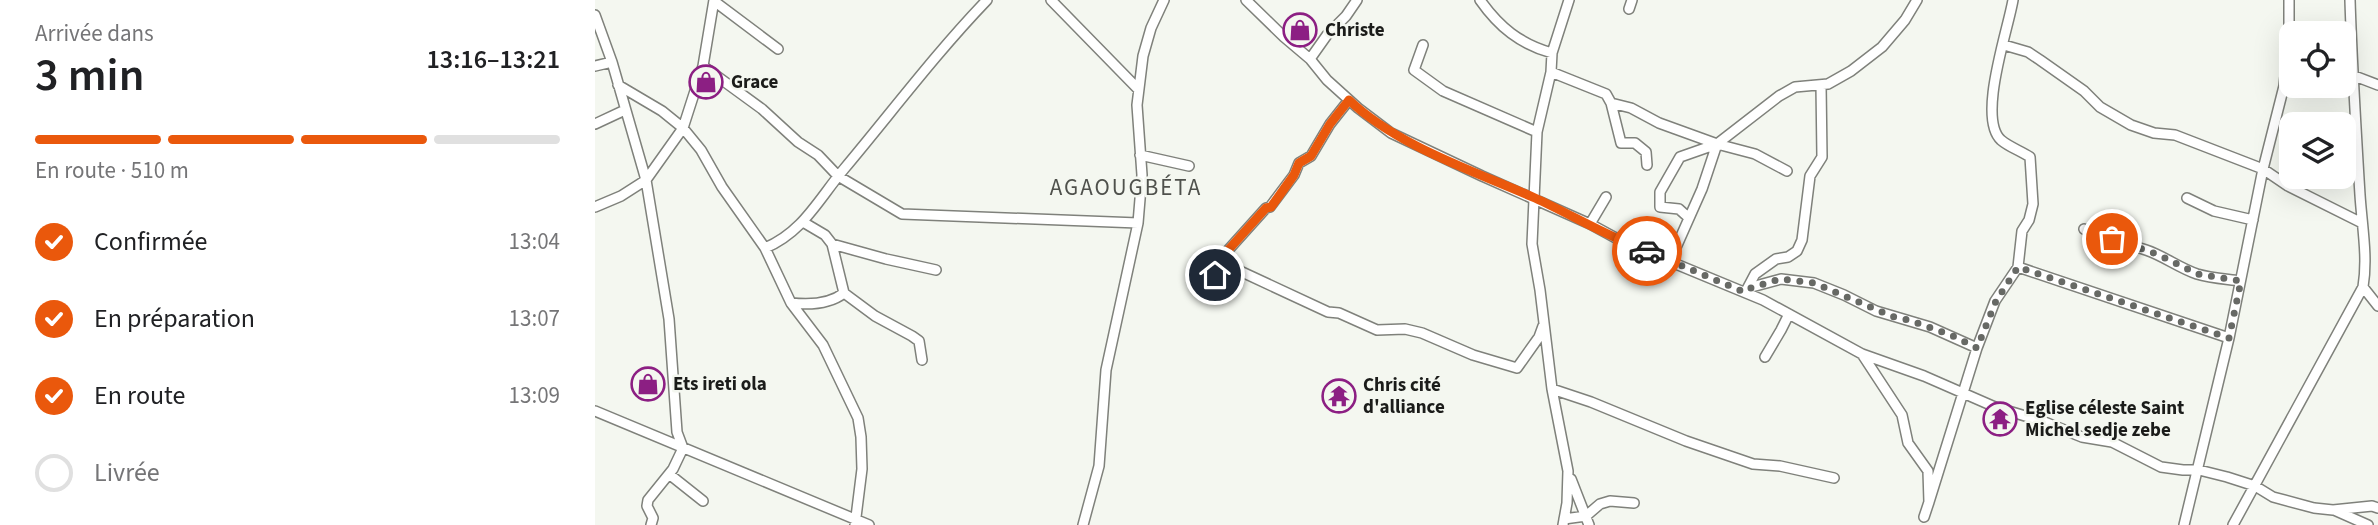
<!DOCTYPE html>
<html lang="fr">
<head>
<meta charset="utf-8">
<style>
	body { margin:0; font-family:"Source Sans 3",sans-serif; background:#f6f6f6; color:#202124; height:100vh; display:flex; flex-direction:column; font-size:26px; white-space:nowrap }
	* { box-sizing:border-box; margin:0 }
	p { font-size:23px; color:#757577 }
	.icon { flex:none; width:38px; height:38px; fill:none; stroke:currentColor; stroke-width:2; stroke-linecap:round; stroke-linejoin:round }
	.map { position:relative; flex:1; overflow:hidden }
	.panel { display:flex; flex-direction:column; background:#fff; width:595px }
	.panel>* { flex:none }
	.tools { position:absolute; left:1684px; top:21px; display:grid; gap:14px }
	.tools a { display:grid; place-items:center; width:77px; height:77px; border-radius:14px; background:#fff; box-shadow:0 7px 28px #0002; font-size:35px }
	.pin { position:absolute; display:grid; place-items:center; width:60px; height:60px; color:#fff; margin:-30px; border:4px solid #fff; border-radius:50%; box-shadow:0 2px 7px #0007 }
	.courier { position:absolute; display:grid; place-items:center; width:70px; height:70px; margin:-35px; border:5px solid #ea580c; border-radius:50%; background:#fff; color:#222; box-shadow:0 2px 9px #0007 }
	.head em { font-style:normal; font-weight:600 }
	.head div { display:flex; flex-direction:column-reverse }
	.head { display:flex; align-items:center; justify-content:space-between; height:119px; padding:0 35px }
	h1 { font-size:46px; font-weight:600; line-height:52px }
	.bar { display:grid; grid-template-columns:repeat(4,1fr); gap:10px 7px; align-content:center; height:84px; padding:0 35px }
	.bar i { height:9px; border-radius:5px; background:#e0e0e0 }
	.bar .selected { background:#ea580c }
	.bar p { grid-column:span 4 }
	ol { padding:0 35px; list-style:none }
	li { display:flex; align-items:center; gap:21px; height:77px }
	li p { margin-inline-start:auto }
	li .icon { padding:7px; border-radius:50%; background:#ea580c; color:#fff; stroke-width:4 }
	li:last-child { color:#757577 }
	li i { width:38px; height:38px; border:4px solid #e0e0e0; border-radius:50% }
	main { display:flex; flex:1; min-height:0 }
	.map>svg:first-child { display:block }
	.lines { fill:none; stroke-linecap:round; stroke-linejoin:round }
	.minor-casing { stroke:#7f817b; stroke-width:12 }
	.minor { stroke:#fff; stroke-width:9 }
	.done { stroke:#676965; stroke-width:7; stroke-dasharray:0 12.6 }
	.route { stroke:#ea580c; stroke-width:9 }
	.labels { text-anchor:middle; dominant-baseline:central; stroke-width:5; stroke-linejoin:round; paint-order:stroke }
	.poi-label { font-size:19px; font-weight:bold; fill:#1b1c1a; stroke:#f4f7f0; text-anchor:start }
	.quarter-label { font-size:23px; letter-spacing:2px; fill:#4f514c; stroke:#f4f7f0 }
</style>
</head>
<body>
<main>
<section class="panel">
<div class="head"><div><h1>3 min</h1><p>Arrivée dans</p></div><em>13:16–13:21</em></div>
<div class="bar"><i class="selected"></i><i class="selected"></i><i class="selected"></i><i></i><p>En route · 510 m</p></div>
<ol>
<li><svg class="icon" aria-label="check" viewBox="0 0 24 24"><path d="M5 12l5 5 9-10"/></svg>Confirmée<p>13:04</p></li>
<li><svg class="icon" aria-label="check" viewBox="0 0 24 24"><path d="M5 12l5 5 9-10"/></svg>En préparation<p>13:07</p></li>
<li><svg class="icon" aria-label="check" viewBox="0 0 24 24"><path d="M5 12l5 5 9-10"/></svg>En route<p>13:09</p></li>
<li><i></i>Livrée</li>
</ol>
</section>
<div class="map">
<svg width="1783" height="525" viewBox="0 0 1783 525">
	<rect width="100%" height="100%" fill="#f4f7f0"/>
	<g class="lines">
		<defs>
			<path id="minor" d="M456 0 543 89
				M651 0 689 37 715 59 732 80 763 108 796 133 887 176 995 224 1030 243 1168 300 1267 354 1329 376 1400 407 1447 421 1487 437 1517 442 1566 467 1588 470H1604L1632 477 1660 486 1678 497 1719 508 1738 510 1777 506 1783 508
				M885 0C904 27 925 44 957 53
				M119 1 183 49
				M1034 9 1037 0
				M0 15 17 62 51 180 74 319 82 432 88 448 78 469 53 500 52 506 58 518 56 525
				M828 45 819 70 848 91 942 132
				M1409 45 1433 52 1445 60 1489 91 1505 107 1536 125 1559 133 1580 135 1668 169 1693 186 1767 223
				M715 59 732 35 751 16 762 0
				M0 66 17 62
				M108 66 167 109 203 142 223 155 243 176 307 214 543 223
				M956 72 1011 94 1016 103 1036 108 1064 123 1122 144 1184 96 1200 87 1233 84 1256 71 1287 47 1310 20 1322 0
				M1757 75 1783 85
				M23 85 67 111 88 128 106 150 127 187 170 248 196 303 228 345 263 418 266 437 267 469 260 525
				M1016 103 1026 143H1040L1051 152 1052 165
				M0 124 30 110
				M545 155 594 166
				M1592 198 1619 211 1658 220
				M0 207 26 196 51 180 88 128 108 66 119 0
				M1094 218 1084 209 1065 207V192L1085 157 1122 144
				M208 222 230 235 237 244 249 293 280 316 317 336 324 341 327 360
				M995 224 1011 197
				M1489 229C1508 240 1530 243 1551 250 1569 256 1584 268 1602 274 1615 278 1631 279 1645 281
				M237 244 291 259 341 270
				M170 248C208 232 223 200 249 169 296 113 341 53 392 0
				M626 258 647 272 733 312 744 313 782 330 810 329 827 333 878 355 922 368 944 337 948 326
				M1075 261 1107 189 1122 144 1160 154 1192 171
				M1423 267 1634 338
				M617 283C622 275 618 269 626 258L671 208 675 207 699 175 704 163 716 156 735 124 754 100
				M1768 287 1783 306
				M1153 288 1186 279 1219 283 1249 295 1281 311 1335 327 1382 348 1334 502
				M1151 291 1160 274 1181 259 1193 257 1202 251 1207 240 1215 176 1227 157 1226 85
				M196 303C214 305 235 304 249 293
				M1382 348 1400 301 1423 267 1427 231 1434 220 1438 204 1435 157C1426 151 1414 147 1406 140 1382 118 1413 30 1418 0
				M1267 354 1307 415 1313 443 1333 471 1334 502 1329 517
				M1170 357 1186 330 1194 314
				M957 389 996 402 1091 441 1158 464 1185 466 1239 478
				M0 411 274 525
				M74 474 108 501
				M976 479 994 525
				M1739 510 1773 525
				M969 519 991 516 1005 504 1015 501 1039 503
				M488 525 504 466 511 370 543 223 547 175 542 105 548 56 556 28 569 0
				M968 525 972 503 973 471 957 389 945 290 937 244 942 132 956 72 957 53 974 0
				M1589 525 1634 338 1668 169 1689 86 1694 39V0
				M1638 525 1768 287C1773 257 1767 226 1765 195 1761 130 1757 65 1755 0"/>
		</defs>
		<use href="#minor" class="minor-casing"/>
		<use href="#minor" class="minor"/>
	</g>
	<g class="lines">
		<path class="done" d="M1052 251 1149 292 1153 289 1185 279 1219 283 1299 317 1314 320 1356 335 1382 348 1401 301 1423 267 1634 338 1646 281 1603 274 1564 255 1548 249 1533 247 1517 239"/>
		<path class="route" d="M620 275V267L626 258 671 208 676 207 699 175 704 163 716 156 735 124 754 100C802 146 879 171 940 198 977 215 1013 237 1052 251"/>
	</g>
	<defs>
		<symbol id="shop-ring" viewBox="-11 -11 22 22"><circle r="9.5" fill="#f4f7f0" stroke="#8c1f83" stroke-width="1.5"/><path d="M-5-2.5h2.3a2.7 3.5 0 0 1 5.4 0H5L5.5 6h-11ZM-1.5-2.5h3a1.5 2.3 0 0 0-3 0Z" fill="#8c1f83"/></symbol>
		<symbol id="temple-ring" viewBox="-11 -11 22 22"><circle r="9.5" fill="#f4f7f0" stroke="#8c1f83" stroke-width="1.5"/><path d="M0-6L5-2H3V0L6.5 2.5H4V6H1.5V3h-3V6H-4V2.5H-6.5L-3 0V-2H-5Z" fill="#8c1f83"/></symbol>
	</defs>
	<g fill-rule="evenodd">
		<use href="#shop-ring" x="686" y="11" width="38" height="38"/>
		<use href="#shop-ring" x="92" y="63" width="38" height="38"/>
		<use href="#shop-ring" x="34" y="365" width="38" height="38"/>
		<use href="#temple-ring" x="725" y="377" width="38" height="38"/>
		<use href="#temple-ring" x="1386" y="400" width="38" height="38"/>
	</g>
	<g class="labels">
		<g class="poi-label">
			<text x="730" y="30">Christe</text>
			<text x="136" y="82">Grace</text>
			<text x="78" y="384">Ets ireti ola</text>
			<text x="768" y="385">Chris cité<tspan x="768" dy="22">d'alliance</tspan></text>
			<text x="1430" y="408">Eglise céleste Saint<tspan x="1430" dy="22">Michel sedje zebe</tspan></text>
		</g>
		<g class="quarter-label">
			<text x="531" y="187">AGAOUGBÉTA</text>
		</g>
	</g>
</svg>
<div class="tools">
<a><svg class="icon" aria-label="locate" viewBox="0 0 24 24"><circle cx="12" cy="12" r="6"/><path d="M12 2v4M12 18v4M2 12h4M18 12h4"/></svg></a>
<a><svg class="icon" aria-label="layers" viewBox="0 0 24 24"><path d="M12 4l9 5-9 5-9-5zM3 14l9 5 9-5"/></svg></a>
</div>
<div class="pin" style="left:1517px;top:239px;background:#ea580c"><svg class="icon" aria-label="bag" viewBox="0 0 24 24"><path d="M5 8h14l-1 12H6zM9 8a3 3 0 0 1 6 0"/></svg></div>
<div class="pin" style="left:620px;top:275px;background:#1f2937"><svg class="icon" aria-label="home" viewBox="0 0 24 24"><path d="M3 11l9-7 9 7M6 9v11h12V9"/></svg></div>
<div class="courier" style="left:1052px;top:251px"><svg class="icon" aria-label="car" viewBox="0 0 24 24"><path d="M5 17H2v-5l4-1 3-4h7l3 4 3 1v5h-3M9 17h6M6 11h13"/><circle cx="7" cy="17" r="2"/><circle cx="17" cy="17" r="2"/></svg></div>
</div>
</main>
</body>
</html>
